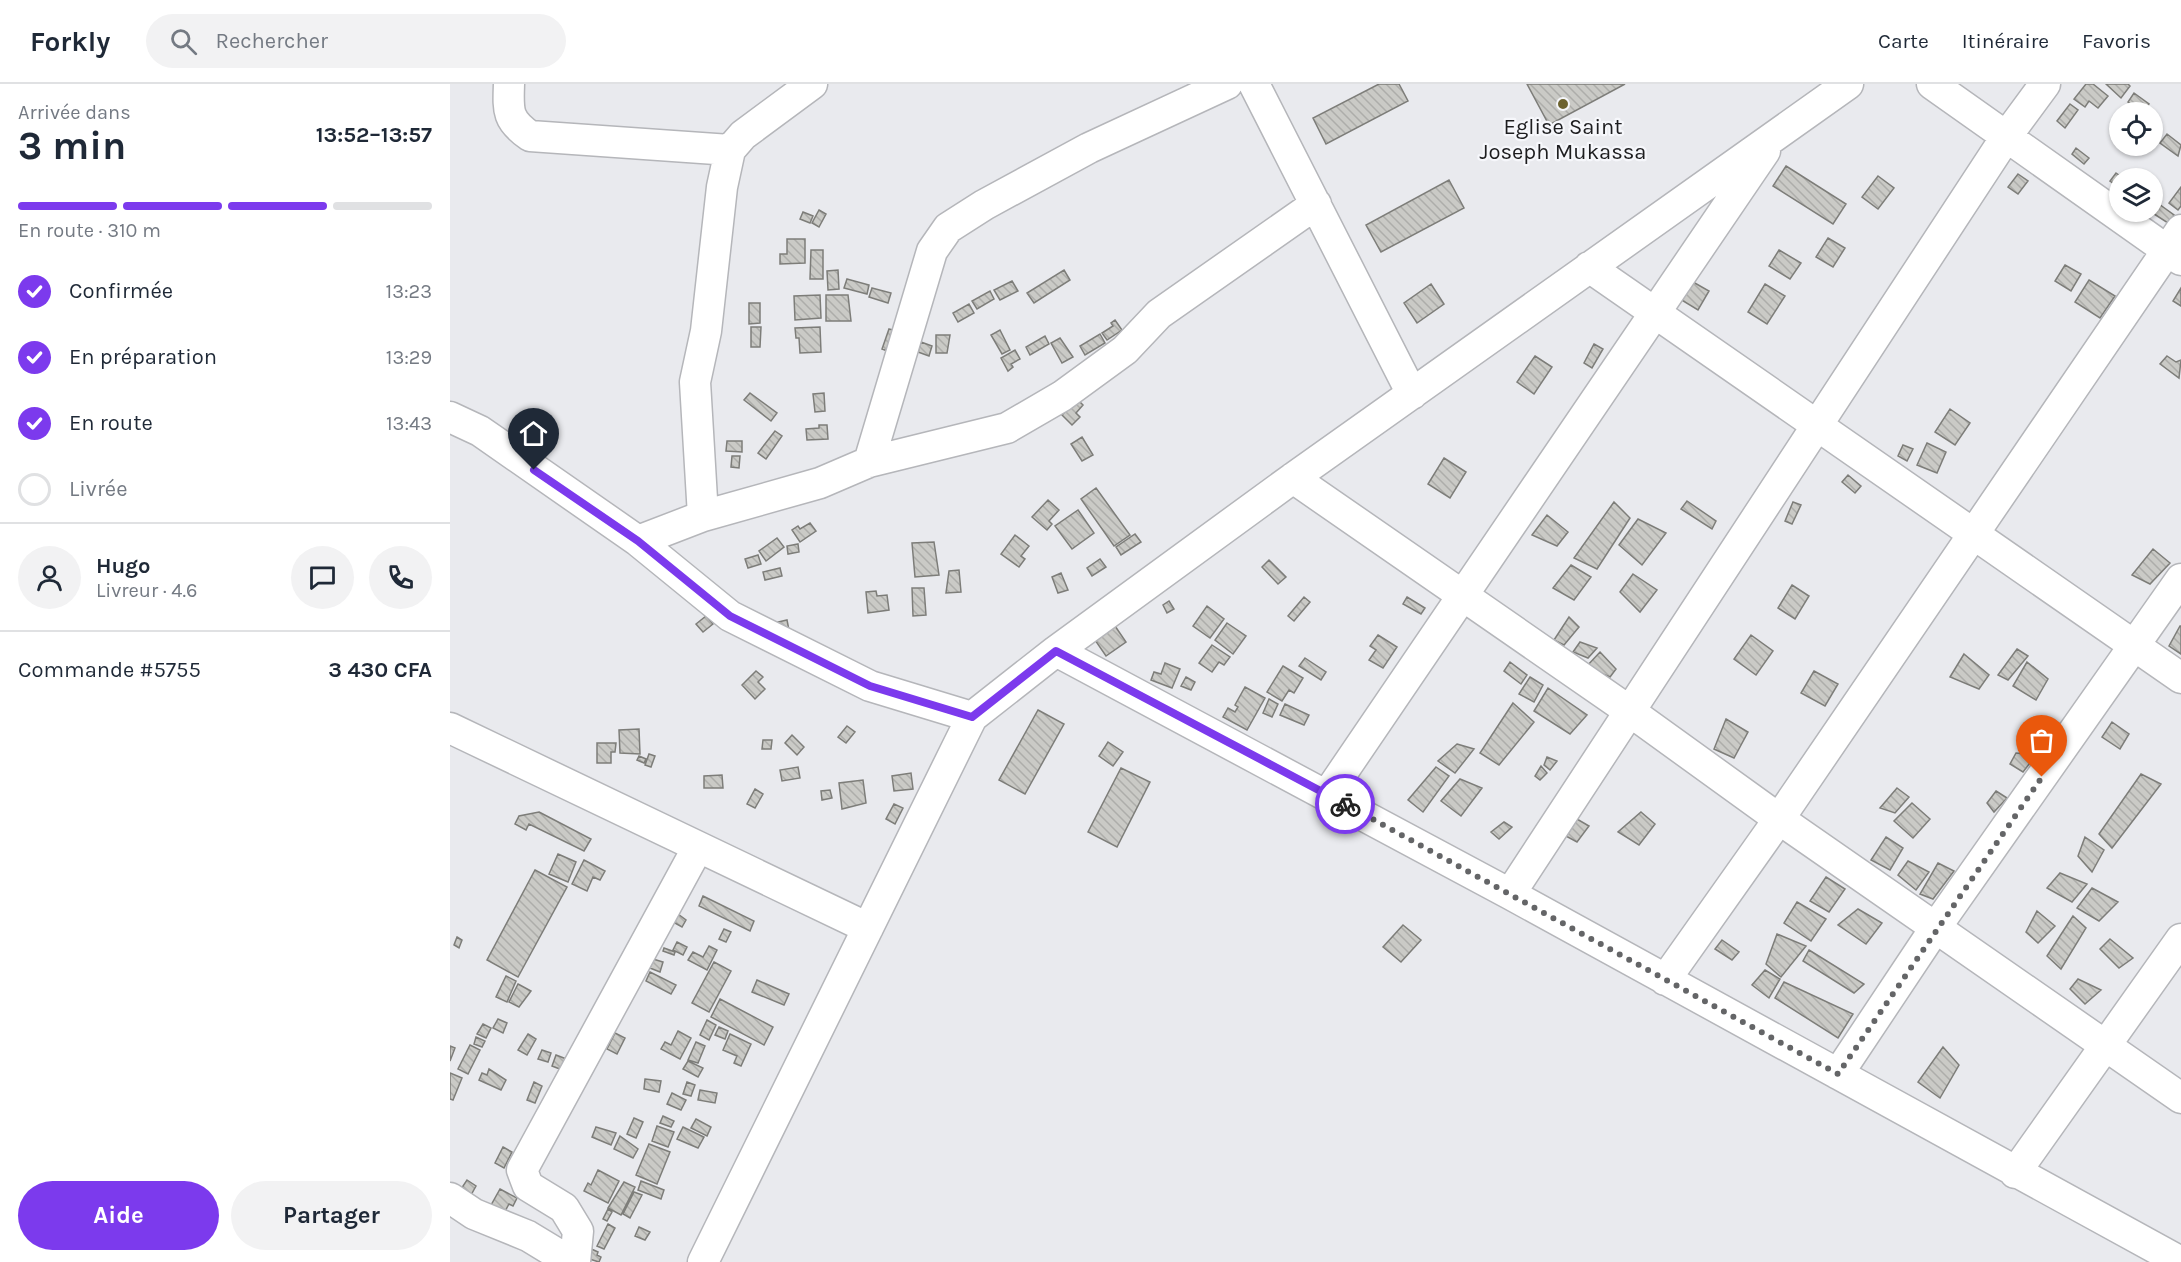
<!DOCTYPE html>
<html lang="fr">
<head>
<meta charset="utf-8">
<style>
	body { margin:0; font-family:Karla,sans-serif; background:#f2f2f3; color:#1f2937; height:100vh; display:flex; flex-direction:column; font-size:22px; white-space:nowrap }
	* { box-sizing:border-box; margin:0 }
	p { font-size:20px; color:#747a83 }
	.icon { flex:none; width:33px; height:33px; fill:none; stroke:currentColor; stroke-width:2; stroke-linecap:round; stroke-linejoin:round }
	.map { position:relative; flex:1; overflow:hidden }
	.panel { display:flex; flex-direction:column; background:#fff; width:450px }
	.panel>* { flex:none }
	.controls { position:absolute; left:1659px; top:18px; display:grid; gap:12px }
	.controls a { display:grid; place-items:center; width:54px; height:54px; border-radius:50%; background:#fff; box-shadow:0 2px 4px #0004; font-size:30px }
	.pin { position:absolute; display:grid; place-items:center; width:51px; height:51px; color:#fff; margin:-62px -26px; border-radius:50% 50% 50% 0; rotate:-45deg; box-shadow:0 0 6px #0007 }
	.pin .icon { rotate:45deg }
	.courier { position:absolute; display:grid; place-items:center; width:60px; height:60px; margin:-30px; border:4px solid #7c3aed; border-radius:50%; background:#fff; color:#222; box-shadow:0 2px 8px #0007 }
	.headline em { font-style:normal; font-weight:700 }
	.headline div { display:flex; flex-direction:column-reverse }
	.headline { display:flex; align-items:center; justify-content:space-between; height:102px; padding:0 18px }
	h1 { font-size:39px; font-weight:700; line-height:45px }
	.bar { display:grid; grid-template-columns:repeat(4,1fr); gap:9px 6px; align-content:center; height:72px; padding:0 18px }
	.bar i { height:8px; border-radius:4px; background:#e0e1e3 }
	.bar .current { background:#7c3aed }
	.bar p { grid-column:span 4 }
	.line { display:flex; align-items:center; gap:15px; padding:0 18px; border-top:2px solid #e0e1e3 }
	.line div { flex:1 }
	.round { display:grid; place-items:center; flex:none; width:63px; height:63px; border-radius:32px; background:#f2f2f3 }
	ol { padding:0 18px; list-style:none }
	li { display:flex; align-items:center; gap:18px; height:66px }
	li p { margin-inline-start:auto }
	li .icon { padding:6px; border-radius:50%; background:#7c3aed; color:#fff; stroke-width:4 }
	li:last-child { color:#747a83 }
	li i { width:33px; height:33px; border:3px solid #e0e1e3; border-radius:50% }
	.action { display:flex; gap:12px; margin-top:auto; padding:12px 18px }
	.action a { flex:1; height:69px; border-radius:36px; background:#7c3aed; color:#fff; font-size:24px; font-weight:700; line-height:69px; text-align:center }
	.action a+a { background:#f2f2f3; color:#1f2937 }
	header { display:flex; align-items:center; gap:36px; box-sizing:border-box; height:84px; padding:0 30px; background:#fff; border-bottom:2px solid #e0e1e3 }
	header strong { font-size:28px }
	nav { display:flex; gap:33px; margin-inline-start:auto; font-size:21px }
	.search { width:420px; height:54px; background:#f2f2f3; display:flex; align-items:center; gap:15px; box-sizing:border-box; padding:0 21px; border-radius:33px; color:#747a83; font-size:22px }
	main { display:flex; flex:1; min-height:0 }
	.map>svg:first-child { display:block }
	.building { fill:url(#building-back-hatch); stroke:#7d7d79; stroke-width:1.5 }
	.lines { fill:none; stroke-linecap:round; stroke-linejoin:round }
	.minor-casing { stroke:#b5b6ba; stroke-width:33 }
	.minor { stroke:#fff; stroke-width:30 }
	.done { stroke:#646567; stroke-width:6; stroke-dasharray:0 10.8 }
	.route { stroke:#7c3aed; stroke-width:8 }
	.poi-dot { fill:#6d6330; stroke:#f6f7fb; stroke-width:2 }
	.labels { text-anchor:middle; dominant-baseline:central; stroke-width:4.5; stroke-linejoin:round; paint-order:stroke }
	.poi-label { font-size:22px; fill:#1d1d1f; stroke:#f6f7fb }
</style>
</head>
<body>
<header>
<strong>Forkly</strong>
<div class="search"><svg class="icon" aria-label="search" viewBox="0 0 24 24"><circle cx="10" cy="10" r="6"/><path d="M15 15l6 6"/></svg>Rechercher</div>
<nav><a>Carte</a><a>Itinéraire</a><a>Favoris</a></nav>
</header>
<main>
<section class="panel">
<div class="headline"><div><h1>3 min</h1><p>Arrivée dans</p></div><em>13:52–13:57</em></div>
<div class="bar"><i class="current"></i><i class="current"></i><i class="current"></i><i></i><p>En route · 310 m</p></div>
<ol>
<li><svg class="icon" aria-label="check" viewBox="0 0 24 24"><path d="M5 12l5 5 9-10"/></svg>Confirmée<p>13:23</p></li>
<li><svg class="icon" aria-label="check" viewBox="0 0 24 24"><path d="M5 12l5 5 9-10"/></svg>En préparation<p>13:29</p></li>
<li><svg class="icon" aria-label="check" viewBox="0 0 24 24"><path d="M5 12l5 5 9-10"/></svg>En route<p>13:43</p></li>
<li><i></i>Livrée</li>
</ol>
<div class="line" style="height:108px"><a class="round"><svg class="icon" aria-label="person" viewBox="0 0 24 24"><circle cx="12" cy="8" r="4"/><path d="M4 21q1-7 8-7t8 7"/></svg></a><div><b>Hugo</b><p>Livreur · 4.6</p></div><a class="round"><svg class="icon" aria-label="chat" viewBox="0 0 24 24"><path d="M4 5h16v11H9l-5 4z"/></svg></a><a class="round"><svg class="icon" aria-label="phone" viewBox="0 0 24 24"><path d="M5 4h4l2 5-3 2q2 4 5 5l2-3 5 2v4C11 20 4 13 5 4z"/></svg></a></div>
<div class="line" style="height:78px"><div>Commande #5755</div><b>3 430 CFA</b></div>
<div class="action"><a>Aide</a><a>Partager</a></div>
</section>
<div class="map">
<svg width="1731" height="1178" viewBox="0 0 1731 1178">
	<defs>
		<pattern id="building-back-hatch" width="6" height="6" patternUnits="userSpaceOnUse" patternTransform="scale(1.5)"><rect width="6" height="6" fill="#cacac6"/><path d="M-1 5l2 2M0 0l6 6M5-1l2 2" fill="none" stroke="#adadaa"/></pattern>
	</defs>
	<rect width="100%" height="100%" fill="#e9eaee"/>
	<path class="building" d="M929 0H949L958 17 876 60 863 34Z
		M1077 0H1175L1099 41Z
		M1636 0H1643L1658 12 1648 24 1639 17 1635 23 1624 15Z
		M1656 0H1678L1680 2 1671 14Z
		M1684 9 1699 20 1693 28 1678 18Z
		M1620 20 1628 26 1615 44 1607 37Z
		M1717 50 1731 61 1728 72 1710 59Z
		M1626 64 1639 74 1634 80 1622 70Z
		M1336 82 1396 120 1383 140 1323 102Z
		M1666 89 1673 94H1670V104L1660 97Z
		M1568 90 1578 97 1568 110 1558 103Z
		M1428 92 1444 104 1428 125 1412 113Z
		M999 96 1014 124 931 168 916 141Z
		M1731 103V122L1728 126 1719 119Z
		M1702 115 1724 131 1718 139 1701 128Z
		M369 126 376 130 369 143 362 139Z
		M353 128 363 132 360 139 350 135Z
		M1378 154 1395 164 1383 183 1366 173Z
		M337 155H355V179L330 180V170H337Z
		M361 166H373V195H360Z
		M1329 166 1351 179 1340 195 1319 182Z
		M1615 181 1631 190 1621 207 1605 197Z
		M388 186 389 205 378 206 377 187Z
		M614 186 620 196 584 219 577 209Z
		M1236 194 1259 207 1248 226 1225 212Z
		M397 195 419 201 417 210 394 204Z
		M1639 196 1665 212 1650 234 1625 218Z
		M562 197 568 207 550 216 544 206Z
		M981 200 994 220 967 239 954 219Z
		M1315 200 1335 212 1317 240 1298 228Z
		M422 204 441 209 438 219 419 213Z
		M1731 204V222L1723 217Z
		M540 207 544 215 527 225 522 217Z
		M370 211 371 234 345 236 344 212Z
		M376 211H398L401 237H376Z
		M299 219H310V239L299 240Z
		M519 220 524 229 508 238 503 229Z
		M665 236 672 246 657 256 652 249 663 242 661 239Z
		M301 243H311L310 263H301Z
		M370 243 371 268 350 269 349 254H346L345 244Z
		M439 245 447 247 440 268 432 265Z
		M550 246 560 266 552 270 541 251Z
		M650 250 655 259 635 271 630 262Z
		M486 251H500L497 269H486Z
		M595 252 599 260 580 271 576 263Z
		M610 254 623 273 612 279 601 259Z
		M471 258 482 262 479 272 468 268Z
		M1144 260 1153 265 1142 284 1134 279Z
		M565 266 570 275 561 280 563 283 558 287 551 274Z
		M1085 272 1102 283 1084 310 1067 298Z
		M1717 272 1726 278 1731 276 1729 294 1710 280Z
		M300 309 327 329 321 337 294 316Z
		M374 309 375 327 365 328 363 310Z
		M627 315 633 321 626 329 630 333 622 341 612 331Z
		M1500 325 1520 339 1505 361 1485 348Z
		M369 341H377L378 355 357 356 356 345 369 344Z
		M325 347 332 352 316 375 308 369Z
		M632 353 643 371 632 377 621 360Z
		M277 357H292V368L276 367Z
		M1477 359 1496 368 1487 389 1467 381Z
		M1453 361 1463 365 1457 377 1448 372Z
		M282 372H290L289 384 281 383Z
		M994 374 1016 388 1000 414 978 400Z
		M1398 391 1411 402 1405 409 1392 398Z
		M646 404 680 451 664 462 631 415Z
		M598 416 609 426 599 437 602 440 597 446 582 433Z
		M1237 417 1266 437 1262 445 1231 425Z
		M1164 418 1180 434 1147 485 1124 474Z
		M1343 418 1351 421 1342 440 1335 437Z
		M628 426 644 449 622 465 605 442Z
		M1097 431 1118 448 1107 462 1082 451Z
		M1188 435 1216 449 1192 481 1169 461Z
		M360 439 366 447 350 458 342 446 348 442 350 445Z
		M685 450 691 458 671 471 666 463Z
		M565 451 579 462 571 472 575 475 569 483 551 470Z
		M327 454 334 463 316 477 309 467Z
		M484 458 489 491 465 493 462 459Z
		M348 460 349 468 338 470 337 462Z
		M1703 465 1720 479 1700 500 1682 491Z
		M308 471 311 480 298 484 295 475Z
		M650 475 656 483 642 492 637 484Z
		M819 476 836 493 828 500 812 483Z
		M1121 481 1141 493 1124 516 1103 504Z
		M330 484 332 492 315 496 313 488Z
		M509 486 511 508 496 509 499 487Z
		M611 489 618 506 608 509 602 493Z
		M1183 490 1207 506 1190 528 1170 508Z
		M1342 501 1359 512 1345 535 1328 524Z
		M462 504H474L476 531 463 532Z
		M426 507 427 512 437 511 439 526 418 529 416 508Z
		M854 513 860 518 844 537 838 532Z
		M957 513 975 524 971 530 953 520Z
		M719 517 724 525 717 529 713 521Z
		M757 522 774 535 760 554 743 542Z
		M256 532 263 540 253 548 246 540Z
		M1119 533 1129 543 1114 561 1104 556Z
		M337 536 339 546 330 547 328 538Z
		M777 539 796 552 783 570 765 556Z
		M665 542 676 558 656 572 645 556Z
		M1730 542H1731V570L1719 562Z
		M928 551 947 563 933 584 919 576 926 566 920 562Z
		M1301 551 1323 567 1306 591 1284 575Z
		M1130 558 1147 564 1138 574 1123 568Z
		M762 561 780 573 774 581 769 578 762 588 749 579Z
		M1567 565 1578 572 1558 596 1548 591Z
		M1150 568 1166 585 1160 593 1136 583Z
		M1514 570 1539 591 1529 605 1500 593Z
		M855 574 876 588 871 596 849 582Z
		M1060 578 1077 591 1071 600 1054 587Z
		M1577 578 1598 595 1586 616 1563 602Z
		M715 579 730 585 722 604 701 596 704 588 711 590Z
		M833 582 853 594 844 609 839 606 832 617 817 608Z
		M306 587 313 593 308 598 315 605 305 615 292 601Z
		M1364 587 1388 600 1375 622 1351 609Z
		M736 593 745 598 741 606 731 602Z
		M1080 593 1093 601 1084 618 1069 610Z
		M795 603 815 614 797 646 773 633 778 624 785 628 788 623 785 621Z
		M1098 604 1137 631 1120 650 1084 627Z
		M819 615 828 620 822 633 813 629Z
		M1063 619 1084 638 1049 681 1030 669Z
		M835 620 859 631 854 641 830 631Z
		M588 626 614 640 575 710 549 696Z
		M1276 635 1298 648 1284 674 1264 665Z
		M1662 638 1679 650 1670 665 1652 653Z
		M397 642 405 648 396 659 388 653Z
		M189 645 190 670 170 669 169 646Z
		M342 651 354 663 347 671 335 659Z
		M313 656H322L321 665H312Z
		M658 658 673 668 663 682 649 672Z
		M147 659H166L165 668H161V679H147Z
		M1007 660 1024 665 1005 689 988 677Z
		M1566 669 1586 671 1573 688 1560 680Z
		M199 670 205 672 201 683 195 681Z
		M189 672 196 675 194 679 187 676Z
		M1097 673 1107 677 1100 686 1094 681Z
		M1091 682 1097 689 1090 696 1085 692Z
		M348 683 350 694 332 697 330 686Z
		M986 683 999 692 973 728 958 716Z
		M671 684 700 698 667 763 638 748Z
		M461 689 463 705 444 707 442 692Z
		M1691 690 1711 700 1662 764 1649 750Z
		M272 691 273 704H254V692Z
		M1010 695 1032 704 1011 732 991 717Z
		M413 696 416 719 392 725 389 699Z
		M1447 704 1459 713 1445 729 1430 724Z
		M305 705 313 710 305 724 297 720Z
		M380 706 382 714 372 716 371 707Z
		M1546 707 1557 714 1544 728 1537 719Z
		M1462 719 1480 735 1463 754 1444 737Z
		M444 720 453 724 445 740 436 735Z
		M89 728 141 755 134 767 79 740 76 746 65 740 69 732Z
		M1191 728 1205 740 1189 761 1168 748Z
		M1120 731 1139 742 1127 758 1112 750Z
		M1054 738 1062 743 1049 755 1041 748Z
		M1436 753 1453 764 1440 786 1421 776Z
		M1635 753 1654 766 1642 788 1628 772Z
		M108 770 126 778 118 798 99 790Z
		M134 776 155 787 150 796 143 793 137 807 122 800Z
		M1458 777 1479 788 1466 806 1448 791Z
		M1488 779 1504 787 1483 815 1470 810Z
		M85 786 117 803 68 893 37 876Z
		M1610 789 1637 800 1622 818 1597 804Z
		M1376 793 1395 805 1379 828 1360 817Z
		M1642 804 1668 818 1649 837 1627 824Z
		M253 812 304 837 300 847 249 822Z
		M1347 818 1376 835 1361 857 1334 839Z
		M1408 825 1432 839 1416 860 1388 841Z
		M1587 827 1605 842 1588 859 1576 848Z
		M228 830 236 836 232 843 223 838Z
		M1623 832 1636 844 1611 885 1597 872Z
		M953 841 971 856 951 878 933 863Z
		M274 845 281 848 276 858 269 855Z
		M1327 850 1356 862 1331 893 1316 880Z
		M7 853 12 856 9 864 4 861Z
		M1660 855 1683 874 1669 884 1650 865Z
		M1272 856 1289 868 1282 876 1265 865Z
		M227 858 237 863 233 871 223 866Z
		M259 862 267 866 257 886 238 876 243 868 253 873Z
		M214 864 225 868 224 871 213 867Z
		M1359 866 1414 900 1404 909 1353 877Z
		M203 875 213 878 210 888 200 884Z
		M264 878 281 887 259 928 242 919Z
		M1315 886 1330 895 1319 914 1302 901Z
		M200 888 226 901 221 910 196 897Z
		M56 892 66 897 57 918 46 913Z
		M1628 895 1651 906 1635 920 1620 905Z
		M307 896 339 910 334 921 302 908Z
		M1334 898 1403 930 1388 954 1325 914Z
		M68 900 81 907 69 923 59 918Z
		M270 915 323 943 314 961 261 933Z
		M48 935 57 939 53 949 43 944Z
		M257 936 266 941 259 956 250 951Z
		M33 940 41 944 36 954 27 950Z
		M269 943 278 947 275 955 265 951Z
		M228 947 241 954 230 975 211 965 215 958 221 961Z
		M165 949 175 954 167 970 157 965Z
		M78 950 86 955 77 971 68 966Z
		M280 950 301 960 291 982 284 979 287 972 273 966Z
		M26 953 35 957 32 963 24 960Z
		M246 958 255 962 248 979 238 976Z
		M20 961 30 966 18 990 8 985Z
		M0 962 5 964 0 977Z
		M1493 963 1509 981 1490 1014 1468 998Z
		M92 966 101 969 98 978 88 975Z
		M106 971 119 976 115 987 102 982Z
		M238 977 253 984 248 993 233 985Z
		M39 985 56 996 51 1006 29 996 32 989 37 991Z
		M0 989 12 994 3 1016 0 1015Z
		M195 995 211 997 209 1008 194 1005Z
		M84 998 92 1002 85 1019 77 1016Z
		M237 998 245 1001 241 1012 233 1010Z
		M250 1006 267 1009 265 1019 248 1016Z
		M222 1009 236 1016 231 1026 217 1020Z
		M213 1032 224 1037 221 1043 210 1039Z
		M184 1034 193 1038 186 1054 177 1050Z
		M246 1035 261 1043 257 1052 241 1044Z
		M207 1042 224 1048 218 1063 202 1057Z
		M146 1043 166 1049 161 1061 142 1053Z
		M233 1043 254 1053 248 1064 227 1055Z
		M170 1052 188 1065 183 1074 164 1065Z
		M199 1060 220 1068 207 1100 186 1091Z
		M53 1063 62 1068 54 1084 45 1079Z
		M148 1086 169 1097 158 1119 134 1107 138 1099 141 1101Z
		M17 1096 26 1102 21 1111 11 1105Z
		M191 1097 214 1106 211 1115 188 1106Z
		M174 1098 185 1103 171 1131 158 1124Z
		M50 1105 67 1114 63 1122 59 1120 53 1131 40 1123Z
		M184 1108 192 1111 180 1134 173 1130Z
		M158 1125 162 1128 157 1137 153 1135Z
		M158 1140 165 1144 154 1165 147 1162Z
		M189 1143 200 1148 195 1156 185 1152Z
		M137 1163 148 1168 147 1171 151 1173 149 1178 133 1173Z"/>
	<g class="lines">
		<defs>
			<path id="minor" d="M59 0C58 27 57 36 80 52L280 66
				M804 0 962 310
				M1482 0 1731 176
				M1139 183 1731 594
				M0 333 30 347 188 457 280 532 420 602 522 633
				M419 378 482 167 498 144 534 121 639 64 777 0
				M843 394 1178 626 1329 735 1731 1014
				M253 432 245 298 256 247 272 103 280 66 293 51 362 0
				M188 457 253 432 370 399 419 378 557 344 612 312 675 266 709 230 866 120
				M606 567 1060 810 1731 1178
				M0 644 418 844
				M877 711 1315 67
				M1060 810 1556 53 1595 0
				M1215 896 1329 735 1731 146
				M1388 990 1486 843 1731 495
				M1565 1089 1731 855
				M0 1114 24 1130 78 1152 121 1178
				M125 1178 128 1147 114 1124 78 1102 72 1086 248 763
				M253 1178 522 633 606 567 843 394 1398 0"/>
		</defs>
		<use href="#minor" class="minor-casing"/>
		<use href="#minor" class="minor"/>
	</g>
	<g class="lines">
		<path class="done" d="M895 720 1388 990 1592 693"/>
		<path class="route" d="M84 386 188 457 280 532 420 602 522 633 606 567 895 720"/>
	</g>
	<circle class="poi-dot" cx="1113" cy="20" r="6"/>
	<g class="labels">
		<g class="poi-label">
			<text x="1113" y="43">Eglise Saint<tspan x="1113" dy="25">Joseph Mukassa</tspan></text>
		</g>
	</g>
</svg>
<div class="controls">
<a><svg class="icon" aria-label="locate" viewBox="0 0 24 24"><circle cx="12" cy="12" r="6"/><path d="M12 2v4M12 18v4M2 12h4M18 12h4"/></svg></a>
<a><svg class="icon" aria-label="layers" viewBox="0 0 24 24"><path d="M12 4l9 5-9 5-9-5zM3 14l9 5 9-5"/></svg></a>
</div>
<div class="pin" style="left:1592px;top:693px;background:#ea580c"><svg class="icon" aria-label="bag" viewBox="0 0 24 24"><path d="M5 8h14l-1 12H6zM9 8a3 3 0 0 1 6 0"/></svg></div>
<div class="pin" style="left:84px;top:386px;background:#1f2937"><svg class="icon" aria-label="home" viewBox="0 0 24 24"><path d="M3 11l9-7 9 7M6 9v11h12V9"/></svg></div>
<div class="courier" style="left:895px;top:720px"><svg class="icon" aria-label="bike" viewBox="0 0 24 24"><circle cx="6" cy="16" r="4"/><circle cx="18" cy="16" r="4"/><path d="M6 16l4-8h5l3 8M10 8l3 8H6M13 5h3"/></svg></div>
</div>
</main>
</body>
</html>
